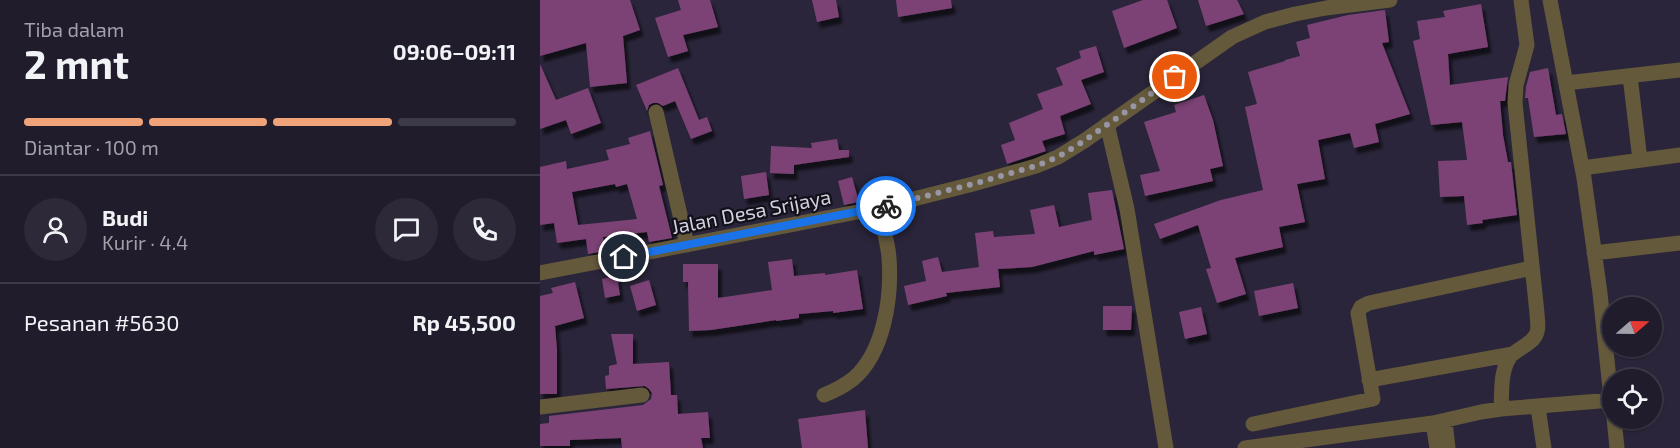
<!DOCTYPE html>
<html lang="id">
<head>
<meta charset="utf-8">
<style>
	body { margin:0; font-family:"Exo 2",sans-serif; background:#2d2938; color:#f1f3f6; height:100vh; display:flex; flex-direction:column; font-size:22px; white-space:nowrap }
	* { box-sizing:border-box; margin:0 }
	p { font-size:20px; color:#a2a1a9 }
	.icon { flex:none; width:33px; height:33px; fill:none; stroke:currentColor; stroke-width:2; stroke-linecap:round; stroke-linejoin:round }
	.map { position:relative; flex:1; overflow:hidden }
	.drawer { display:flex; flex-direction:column; background:#201c2c; width:540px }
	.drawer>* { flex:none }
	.needle { width:39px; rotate:70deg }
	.controls { position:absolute; left:1062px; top:297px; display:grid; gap:12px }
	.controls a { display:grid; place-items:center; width:60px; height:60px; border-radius:50%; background:#201c2c; box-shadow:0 2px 4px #0004,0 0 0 2px #3d3a48; font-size:30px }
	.pin { position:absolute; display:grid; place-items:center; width:51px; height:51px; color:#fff; margin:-26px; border:3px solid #fff; border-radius:50%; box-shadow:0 2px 6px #0007 }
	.courier { position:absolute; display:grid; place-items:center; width:60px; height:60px; margin:-30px; border:4px solid #1a73e8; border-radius:50%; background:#fff; color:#222; box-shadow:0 2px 8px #0007 }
	.head em { font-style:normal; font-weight:700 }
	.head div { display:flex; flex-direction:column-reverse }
	.head { display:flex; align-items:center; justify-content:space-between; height:102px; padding:0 24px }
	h1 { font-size:39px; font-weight:700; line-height:45px }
	.bar { display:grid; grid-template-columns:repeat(4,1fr); gap:9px 6px; align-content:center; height:72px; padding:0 24px }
	.bar i { height:8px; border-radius:4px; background:#3d3a48 }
	.bar .active { background:#f0a279 }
	.bar p { grid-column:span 4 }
	.line { display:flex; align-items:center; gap:15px; padding:0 24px; border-top:2px solid #3d3a48 }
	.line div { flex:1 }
	.round { display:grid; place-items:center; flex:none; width:63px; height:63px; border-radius:32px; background:#2d2938 }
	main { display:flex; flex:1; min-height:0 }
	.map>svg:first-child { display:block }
	.building { fill:#7c4375; fill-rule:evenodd; filter:url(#shadow) }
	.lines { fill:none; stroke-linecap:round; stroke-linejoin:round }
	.minor { stroke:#64593b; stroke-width:15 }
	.done { stroke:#9895a5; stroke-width:6; stroke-dasharray:0 10.8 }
	.route { stroke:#1a73e8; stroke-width:8 }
	.labels { text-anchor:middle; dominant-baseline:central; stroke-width:4.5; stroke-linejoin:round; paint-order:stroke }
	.street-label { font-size:20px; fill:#d4d1df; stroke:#121019 }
</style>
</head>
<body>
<main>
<section class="drawer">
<div class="head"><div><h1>2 mnt</h1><p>Tiba dalam</p></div><em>09:06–09:11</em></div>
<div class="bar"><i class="active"></i><i class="active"></i><i class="active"></i><i></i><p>Diantar · 100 m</p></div>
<div class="line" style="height:108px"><a class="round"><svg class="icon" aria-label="person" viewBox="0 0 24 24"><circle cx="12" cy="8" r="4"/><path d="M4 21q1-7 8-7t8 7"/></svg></a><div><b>Budi</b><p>Kurir · 4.4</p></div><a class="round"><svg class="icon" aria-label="chat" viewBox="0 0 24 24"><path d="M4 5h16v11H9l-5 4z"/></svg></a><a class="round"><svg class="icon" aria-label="phone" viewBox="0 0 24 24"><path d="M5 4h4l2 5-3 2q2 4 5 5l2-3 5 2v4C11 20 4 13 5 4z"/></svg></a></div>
<div class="line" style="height:78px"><div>Pesanan #5630</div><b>Rp 45,500</b></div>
</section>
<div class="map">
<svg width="1140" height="448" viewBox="0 0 1140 448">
	<defs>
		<filter id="shadow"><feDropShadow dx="3.5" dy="6" stdDeviation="1.5" flood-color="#0009"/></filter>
	</defs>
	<rect width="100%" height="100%" fill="#2a253a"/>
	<path class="building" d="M0 0H90L100 30 83 36 87 83 50 87 46 43 0 56Z
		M138 0H170L178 27 143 35 148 51 128 57 115 18 141 10Z
		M272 0H296L299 17 277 22Z
		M356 0H411L412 8 358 17Z
		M603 0H627L637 28 584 48 572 11Z
		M658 0H697L704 14 666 26Z
		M941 4 948 47 908 54 910 85 968 77 965 101H960L963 135 968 162H971L977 215 942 220 943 223 927 225 924 196 900 197 898 161 927 160 922 122 891 125 873 41 880 39 877 21 905 17 903 11Z
		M845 10 849 42 842 43 870 114 835 124 839 142 814 148 810 133 778 140 785 179 757 184 765 222 739 227 743 247 695 258 706 294 677 303 666 269 671 268 658 225 620 239 614 224 681 200 723 190 705 107 717 104 708 72 745 61V60L760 56 756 42 770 38 767 25 808 15Z
		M556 46 564 72 541 80 551 104 520 116 525 134 502 141 506 151 467 164 461 145 475 140 469 123 503 109 497 94 523 85 516 68 541 58 539 51Z
		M0 64 16 100 48 88 61 123 31 134 26 120 0 129Z
		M138 68 159 120 167 117 172 131 151 139 135 101 123 106 118 103H113L109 105 107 111 96 85Z
		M1008 68 1016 115 1022 114 1026 134 994 137 988 98H985L986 87 990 72Z
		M664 95 673 120 683 166 670 169 673 181 605 196 600 175 620 171 604 122 636 112 634 105Z
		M110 131 123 185 119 186 132 238 109 242 107 232 63 237 65 251 48 254 46 239 17 243 14 223 0 225V167L26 161 27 169 69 160 66 150 90 144 88 138ZM75 184 76 187 87 184 97 219 38 225 32 192Z
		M297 139 299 150H309V157L254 165V174L230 173 231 146 272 148 271 143Z
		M226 172 229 195 204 199 201 176Z
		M312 177 319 202 304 205 298 181Z
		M572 190 584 249 554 255V251L492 267 458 269 460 287 406 293 407 296 368 305 364 286 386 281 382 261 398 257 402 272 439 267 435 233 453 231 454 237 495 234 490 210 514 205 519 227 552 220 548 193Z
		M252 259 254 276 285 273V275L317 270 323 309 293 313V311L259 314V318L236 321V320L171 330 149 331 148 282H143V264H178V298L232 290 228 262Z
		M77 276 80 295 65 298 62 279Z
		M109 280 116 305 97 311 90 286Z
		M35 282 44 318 15 326 17 350V394H0V296L13 293 11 288Z
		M753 283 758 308 719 316 714 291Z
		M563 306H592L591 330H563Z
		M661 307 667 334 645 339 639 312Z
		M71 334H93V364L129 362 131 395H137L138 414 168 412 170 438H161L163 448H82L81 438 30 440V446H0V424L9 423V416L103 405 111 399 112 393 109 389 105 386 66 389 65 376 69 375V366L77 364Z
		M325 410 328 448H262L258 419Z"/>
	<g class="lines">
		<path class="minor" d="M1010 0 1044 178 1060 293 1072 408
			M1090 76 1100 160
			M1026 83 1140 70
			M116 112 147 245
			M567 124 587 209 626 448
			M1042 168 1140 155
			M1054 253 1140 243
			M0 273 338 208 433 184 496 166 518 157 544 141 692 37 725 22 755 14 786 8 850 0
			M829 380 973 354
			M284 395C294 391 304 386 313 379 344 353 352 297 349 258 348 241 342 225 338 208
			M0 407 102 395
			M998 407 1004 448
			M961 409C962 393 960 371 970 357 977 348 994 344 997 332 999 326 997 319 997 313L975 103 976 85 987 45 981 0
			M1074 418 1077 448
			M905 421 908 448
			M893 423 897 448
			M713 424 833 399 818 313 821 307 829 303 992 268
			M705 448 893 423 941 412 961 409 1072 400"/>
	</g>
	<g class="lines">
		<path class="done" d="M346 206 433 184 496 166 518 157 544 141 635 77"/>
		<path class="route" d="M84 257 346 206"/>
	</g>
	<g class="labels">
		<g class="street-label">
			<text transform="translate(211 211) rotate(-11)">Jalan Desa Srijaya</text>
		</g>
	</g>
</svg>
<div class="controls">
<a><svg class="needle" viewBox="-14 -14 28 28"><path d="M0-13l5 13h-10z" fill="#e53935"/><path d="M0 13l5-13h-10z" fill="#a2a1a9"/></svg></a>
<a><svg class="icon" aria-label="locate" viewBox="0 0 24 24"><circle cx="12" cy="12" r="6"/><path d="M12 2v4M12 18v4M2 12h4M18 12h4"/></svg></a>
</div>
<div class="pin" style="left:635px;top:77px;background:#ea580c"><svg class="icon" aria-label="bag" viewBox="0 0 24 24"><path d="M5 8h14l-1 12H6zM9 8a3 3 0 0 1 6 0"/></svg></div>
<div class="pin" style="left:84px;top:257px;background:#1f2937"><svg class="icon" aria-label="home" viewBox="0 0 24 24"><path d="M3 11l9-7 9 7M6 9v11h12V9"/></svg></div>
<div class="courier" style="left:346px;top:206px"><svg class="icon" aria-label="bike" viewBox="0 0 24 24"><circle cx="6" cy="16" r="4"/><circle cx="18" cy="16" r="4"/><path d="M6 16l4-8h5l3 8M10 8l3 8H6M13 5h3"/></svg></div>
</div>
</main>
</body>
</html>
